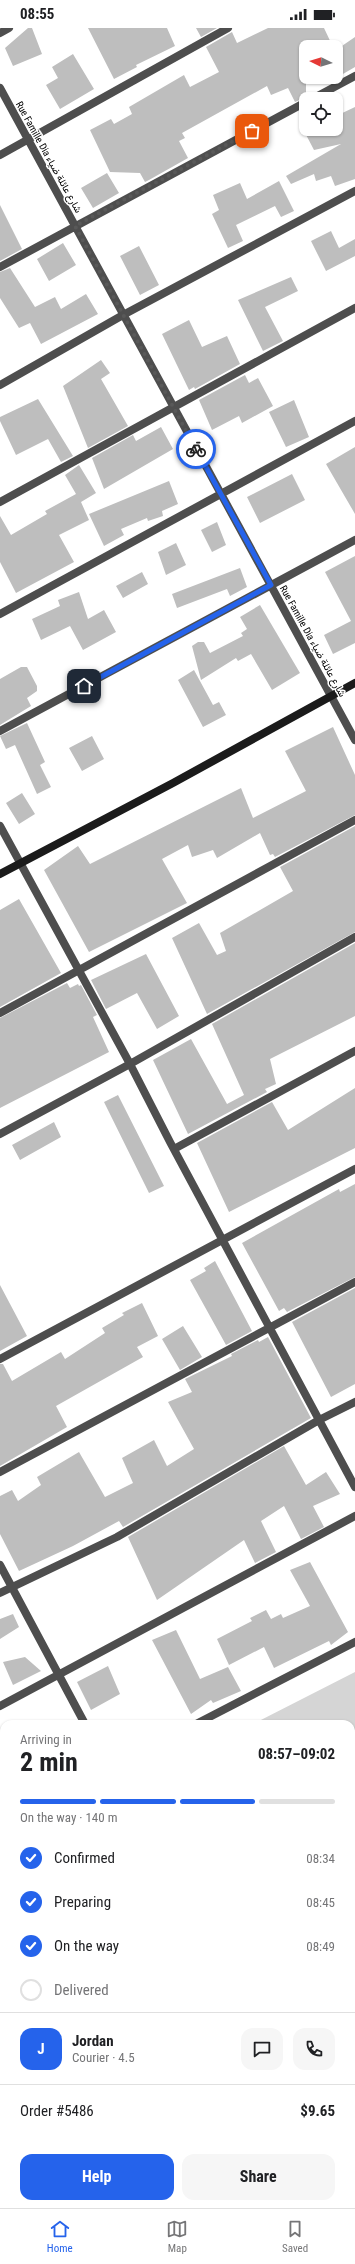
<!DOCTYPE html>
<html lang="en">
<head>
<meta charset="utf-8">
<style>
	body { margin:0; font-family:"Roboto Condensed",Vazirmatn,sans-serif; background:#f6f6f6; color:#202124; height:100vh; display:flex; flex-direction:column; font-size:15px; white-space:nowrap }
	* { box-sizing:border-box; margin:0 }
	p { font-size:13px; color:#757577 }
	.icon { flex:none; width:22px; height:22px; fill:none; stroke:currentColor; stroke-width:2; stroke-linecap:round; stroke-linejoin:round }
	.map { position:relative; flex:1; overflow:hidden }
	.sheet { position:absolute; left:0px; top:1692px; width:355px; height:488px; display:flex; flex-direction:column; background:#fff; border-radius:12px 12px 0 0; box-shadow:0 1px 3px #0004 }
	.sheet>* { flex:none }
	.needle { width:26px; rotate:275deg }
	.tools { position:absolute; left:299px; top:12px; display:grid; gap:8px }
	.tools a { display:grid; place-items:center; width:44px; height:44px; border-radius:8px; background:#fff; box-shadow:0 1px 3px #0004; font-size:20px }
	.pin { position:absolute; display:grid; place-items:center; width:34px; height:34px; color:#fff; margin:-17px; border-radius:8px; box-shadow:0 2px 6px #0006 }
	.courier { position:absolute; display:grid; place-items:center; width:40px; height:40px; margin:-20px; border:3px solid #2563eb; border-radius:50%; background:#fff; color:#222; box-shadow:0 1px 5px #0007 }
	.summary em { font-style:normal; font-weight:700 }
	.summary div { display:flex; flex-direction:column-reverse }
	.summary { display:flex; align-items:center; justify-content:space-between; height:68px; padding:0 20px }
	h1 { font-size:26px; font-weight:700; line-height:30px }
	.bar { display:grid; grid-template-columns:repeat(4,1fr); gap:6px 4px; align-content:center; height:48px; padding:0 20px }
	.bar i { height:5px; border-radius:3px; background:#e0e0e0 }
	.bar .on { background:#2563eb }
	.bar p { grid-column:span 4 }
	.line { display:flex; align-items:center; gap:10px; padding:0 20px; border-top:1px solid #e0e0e0 }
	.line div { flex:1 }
	.round { display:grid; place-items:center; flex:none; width:42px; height:42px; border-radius:12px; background:#f6f6f6 }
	ol { padding:0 20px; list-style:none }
	li { display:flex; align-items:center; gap:12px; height:44px }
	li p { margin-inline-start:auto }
	li .icon { padding:4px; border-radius:50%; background:#2563eb; color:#fff; stroke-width:4 }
	li:last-child { color:#757577 }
	li i { width:22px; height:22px; border:2px solid #e0e0e0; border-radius:50% }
	.primary-button { display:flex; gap:8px; margin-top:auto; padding:8px 20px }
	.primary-button a { flex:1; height:46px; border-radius:12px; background:#2563eb; color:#fff; font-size:16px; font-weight:700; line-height:46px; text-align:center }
	.primary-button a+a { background:#f6f6f6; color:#202124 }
	.status { display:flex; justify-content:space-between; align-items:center; height:28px; padding:0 20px; background:#fff; direction:ltr }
	.status svg { height:11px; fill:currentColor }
	.tabs { display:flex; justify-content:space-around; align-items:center; height:56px; border-top:1px solid #e0e0e0; background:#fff; font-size:11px; color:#757577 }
	.tabs a { display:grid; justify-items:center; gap:2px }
	.tabs .on { color:#2563eb }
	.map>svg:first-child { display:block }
	.green { fill:#d5d5d5 }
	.building { fill:#bebebe }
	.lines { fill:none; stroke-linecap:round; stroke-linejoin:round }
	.street { stroke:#4e4e4e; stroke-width:8 }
	.secondary { stroke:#1b1b1b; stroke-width:8 }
	.done { stroke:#595959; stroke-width:4; stroke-dasharray:0 7.2 }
	.route { stroke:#2563eb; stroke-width:5 }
	.labels { text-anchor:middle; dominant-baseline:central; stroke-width:3; stroke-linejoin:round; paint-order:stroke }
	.street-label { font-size:10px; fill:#000; stroke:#fff }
</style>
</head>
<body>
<div class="status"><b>08:55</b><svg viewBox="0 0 49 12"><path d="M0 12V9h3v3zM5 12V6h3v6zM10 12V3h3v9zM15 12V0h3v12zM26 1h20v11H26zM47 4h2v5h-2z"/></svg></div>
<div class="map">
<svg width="355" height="2180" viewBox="0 0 355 2180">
	<rect width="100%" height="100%" fill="#fff"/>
	<path class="green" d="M355 1644V2180H302L301 2176H351V1696H253Z"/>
	<path class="building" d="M28 0H32L42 26 13 38 5 20Z
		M88 0H167L175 18 136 37 137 39 114 51Z
		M196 0H217L201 9Z
		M268 0H324L333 19H306V69L295 74 288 60 271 67 267 58 182 105 185 110 179 113 188 130 149 152 145 154 140 145 110 144 90 102 111 91 114 96 132 86 129 79 184 47 190 59 219 44 206 19 232 4 237 15Z
		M355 9V39L336 50V22Z
		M73 26 94 61 60 81 46 57 58 50 52 39Z
		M355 79V151L335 158 331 148 316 153 314 146 291 156 286 148 341 116 314 122 303 101H336V88Z
		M306 80V94L300 83Z
		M107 145 119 165 93 180 81 160Z
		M279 153 294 183 281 189 275 178 236 197 243 213 228 220 212 186 219 182 213 167 240 155 247 171Z
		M0 177 22 221 0 233Z
		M331 203 339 220 355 211V228L326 243 311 213Z
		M63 215 76 237 49 253 37 231Z
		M139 218 159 257 140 267 120 228Z
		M10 240 35 279 55 269 61 281 86 266 98 286 41 316 30 295 19 300 0 270V244Z
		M291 249 298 263 265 279 283 313 263 323 238 272Z
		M189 292 202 319 227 308 240 336 195 361 194 359 189 362 162 306Z
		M101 332 110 345 101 351 128 398 88 420 63 358Z
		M245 347 249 355 258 350 273 378 242 395 239 388 212 402 199 372Z
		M38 371 73 428 61 434 48 411 16 427 0 393V389Z
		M294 372 309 409 286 419 269 384Z
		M161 399 173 421 104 461 92 430 133 407 136 413Z
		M355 419V486L326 436Z
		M79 437 96 465 81 474 89 492 59 507 74 534 16 565 0 534V488L11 507 47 486 45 483 76 466 65 447Z
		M292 446 305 472 260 495 247 469Z
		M169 453 178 476 162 483 163 488 148 493 147 490 121 501 124 507 104 518 89 486Z
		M217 494 226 517 212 524 201 502Z
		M176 515 186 537 166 547 158 524Z
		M355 528V615L333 626 324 607 351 593 325 544Z
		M240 540 247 559 230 568 227 561 177 580 172 566Z
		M142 544 148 556 123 570 116 558Z
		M79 564 88 591 104 582 116 604 83 622 70 598 41 612 32 591 60 578 58 572Z
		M260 577 300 645 272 662 251 626 238 633 236 630 201 652 192 618 198 614H204L210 625 243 608 241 605 247 601 240 589Z
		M21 639H27L37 658V663L27 670 31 678 0 697V651Z
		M194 642 213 677 219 674 226 687 203 699 178 652Z
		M27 695 45 734 40 737 51 759 37 766 15 717 6 721 0 708Z
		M333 699 355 747V787L275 829 273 826 270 827 260 805 217 830 213 822 192 829 188 817 162 831 187 875 89 924 44 842 78 818 90 836 241 760 253 790 306 763 285 723Z
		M92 708 104 731 82 743 69 720Z
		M22 765 35 786 19 796 6 775Z
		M355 798V904L207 986 172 910 199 895 217 927 226 923 220 905 293 863 280 839Z
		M19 871 61 945 0 979V882Z
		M355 915V988L270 1031 276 1056 265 1061 267 1064 188 1106 153 1032 191 1011 227 1076 244 1067 212 996Z
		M146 926 179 988 157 1001 137 965 106 981 91 952Z
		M67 955 70 960 78 956 79 958 81 957 97 987 93 989 109 1024 0 1080V990Z
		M355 1060V1120L229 1184 197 1115 272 1074 288 1102Z
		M118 1067 164 1158 149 1165 104 1074Z
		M54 1094 61 1109 20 1132 12 1117Z
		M355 1156V1249L287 1284 284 1280 279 1283 242 1215 339 1161 340 1164Z
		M215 1233 252 1303 226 1317 190 1252 206 1243 204 1240Z
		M0 1257 27 1308 0 1323Z
		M355 1260V1356L331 1369 292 1294Z
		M142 1275 158 1308 137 1319 143 1329 56 1378 67 1399 0 1438V1336H3L12 1353 61 1324 65 1331 105 1305 102 1300 124 1287 122 1285Z
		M183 1298 202 1329 180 1342 162 1311Z
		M268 1309 311 1390 123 1499 119 1493 73 1518 19 1543 0 1506V1468L12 1462 18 1473 41 1457 37 1449 79 1424 105 1469 133 1455 122 1430 154 1412 167 1438 194 1421 168 1374 192 1364 185 1351 232 1328 231 1326 258 1312 259 1314Z
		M284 1418 306 1457 326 1444 340 1466 313 1478 324 1499 301 1511 284 1478 261 1493 276 1524 255 1535 244 1512 157 1572 128 1509Z
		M310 1534 348 1604 331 1617 329 1613 274 1640 264 1619 229 1637 217 1611 252 1593 250 1590 266 1582 271 1591 281 1586 283 1590 310 1578 290 1542Z
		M13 1586 19 1599 0 1611V1591Z
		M176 1602 200 1651 228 1639 241 1663 213 1675 211 1672 191 1686 152 1612Z
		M25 1629 41 1643 13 1657 3 1634Z
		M108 1638 120 1666 91 1682 77 1654Z"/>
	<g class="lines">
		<path class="street" d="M0 5 9 0
			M0 60 355 712
			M312 71 355 48
			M0 127 228 0
			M0 239 306 74
			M0 357 123 287 355 163
			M0 474 355 280
			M0 586 355 393
			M0 703 355 512
			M0 798 130 1036 170 1114 355 1459
			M0 985 355 792
			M0 1106 130 1036 355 909
			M174 1121 355 1023
			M0 1331 355 1141
			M0 1444 355 1254
			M0 1537 85 1696
			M0 1565 117 1509 319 1392 355 1374
			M0 1678 355 1488
			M196 1696 355 1614
			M0 1799 4 1797
			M0 1939 4 1937
			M0 2080 4 2078
			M183 2176 184 2180
			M287 2176 288 2180
			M113 2180 128 2176"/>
		<path class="secondary" d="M0 846 173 755 355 655"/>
	</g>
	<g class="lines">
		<path class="done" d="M196 421 75 198 252 103"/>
		<path class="route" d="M84 658 271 557 196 421"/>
	</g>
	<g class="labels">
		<g class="street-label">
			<text transform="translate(49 129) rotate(61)">Rue Famille Dia شارع عائلة ضياء</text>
			<text transform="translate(313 613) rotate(61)">Rue Famille Dia شارع عائلة ضياء</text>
		</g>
	</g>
</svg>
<div class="tools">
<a><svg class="needle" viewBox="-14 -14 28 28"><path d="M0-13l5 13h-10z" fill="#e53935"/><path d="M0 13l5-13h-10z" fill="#757577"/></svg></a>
<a><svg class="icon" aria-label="locate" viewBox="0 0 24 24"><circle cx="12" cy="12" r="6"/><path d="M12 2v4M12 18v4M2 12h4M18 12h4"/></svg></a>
</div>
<div class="pin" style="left:252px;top:103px;background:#ea580c"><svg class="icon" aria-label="bag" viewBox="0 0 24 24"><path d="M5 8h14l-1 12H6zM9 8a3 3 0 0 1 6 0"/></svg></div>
<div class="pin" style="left:84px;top:658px;background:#1f2937"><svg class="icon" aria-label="home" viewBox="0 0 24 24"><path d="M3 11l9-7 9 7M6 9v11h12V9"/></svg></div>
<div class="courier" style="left:196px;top:421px"><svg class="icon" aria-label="bike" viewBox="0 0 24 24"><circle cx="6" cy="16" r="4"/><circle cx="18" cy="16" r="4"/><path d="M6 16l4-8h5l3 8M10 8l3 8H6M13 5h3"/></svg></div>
<section class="sheet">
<div class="summary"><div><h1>2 min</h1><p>Arriving in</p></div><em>08:57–09:02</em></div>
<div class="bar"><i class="on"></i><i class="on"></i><i class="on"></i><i></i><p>On the way · 140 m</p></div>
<ol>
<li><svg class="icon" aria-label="check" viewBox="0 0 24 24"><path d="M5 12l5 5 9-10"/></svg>Confirmed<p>08:34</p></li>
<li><svg class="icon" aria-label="check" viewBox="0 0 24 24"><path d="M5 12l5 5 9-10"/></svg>Preparing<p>08:45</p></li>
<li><svg class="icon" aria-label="check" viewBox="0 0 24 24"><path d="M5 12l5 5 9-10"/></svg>On the way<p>08:49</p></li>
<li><i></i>Delivered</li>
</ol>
<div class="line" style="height:72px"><b class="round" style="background:#2563eb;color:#fff">J</b><div><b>Jordan</b><p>Courier · 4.5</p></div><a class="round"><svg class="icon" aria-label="chat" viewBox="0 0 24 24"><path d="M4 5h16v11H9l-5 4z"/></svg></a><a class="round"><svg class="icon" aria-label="phone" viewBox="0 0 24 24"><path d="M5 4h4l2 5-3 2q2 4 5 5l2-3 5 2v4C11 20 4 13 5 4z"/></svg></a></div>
<div class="line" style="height:52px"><div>Order #5486</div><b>$9.65</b></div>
<div class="primary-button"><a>Help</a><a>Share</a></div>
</section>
</div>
<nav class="tabs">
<a class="on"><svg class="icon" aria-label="home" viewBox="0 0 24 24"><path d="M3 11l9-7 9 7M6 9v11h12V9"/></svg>Home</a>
<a><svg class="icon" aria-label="map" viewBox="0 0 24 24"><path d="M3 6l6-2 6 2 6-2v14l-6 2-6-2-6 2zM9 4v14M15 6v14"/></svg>Map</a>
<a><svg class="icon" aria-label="saved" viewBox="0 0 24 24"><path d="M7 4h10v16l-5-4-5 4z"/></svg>Saved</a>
</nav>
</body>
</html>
